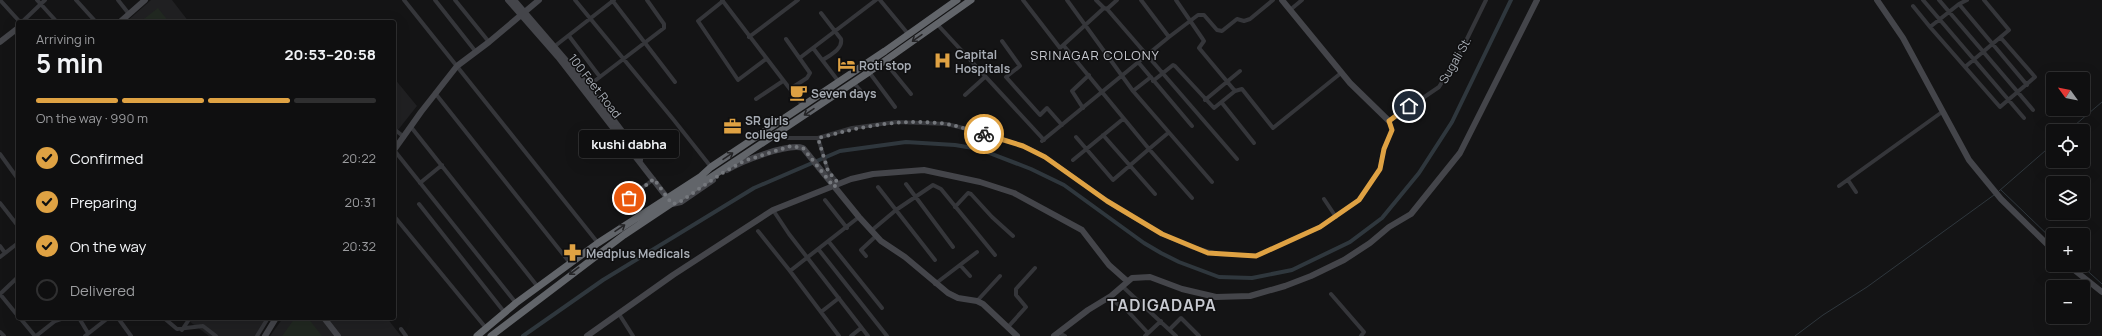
<!DOCTYPE html>
<html lang="en">
<head>
<meta charset="utf-8">
<style>
	body { margin:0; font-family:Manrope,sans-serif; background:#1d1d1e; color:#f1f3f6; height:100vh; display:flex; flex-direction:column; font-size:15px; white-space:nowrap }
	* { box-sizing:border-box; margin:0 }
	p { font-size:13px; color:#9b9c9f }
	.icon { flex:none; width:22px; height:22px; fill:none; stroke:currentColor; stroke-width:2; stroke-linecap:round; stroke-linejoin:round }
	.map { position:relative; flex:1; overflow:hidden }
	.details { position:absolute; left:16px; top:20px; width:380px; height:300px; display:flex; flex-direction:column; background:#0f0f10; border-radius:4px; box-shadow:0 4px 16px #0002,0 0 0 1px #2f2f30 }
	.details>* { flex:none }
	.needle { width:26px; rotate:303deg }
	.fabs { position:absolute; left:2046px; top:72px; display:grid; gap:8px }
	.fabs a { display:grid; place-items:center; width:44px; height:44px; border-radius:4px; background:#0f0f10; box-shadow:0 4px 16px #0002,0 0 0 1px #2f2f30; font-size:20px }
	.pin { position:absolute; display:grid; place-items:center; width:34px; height:34px; color:#fff; margin:-17px; border:2px solid #fff; border-radius:50%; box-shadow:0 1px 4px #0007 }
	.courier { position:absolute; display:grid; place-items:center; width:40px; height:40px; margin:-20px; border:3px solid #dfa243; border-radius:50%; background:#fff; color:#222; box-shadow:0 1px 5px #0007 }
	.bubble { position:absolute; height:28px; border-radius:4px; background:#0f0f10; box-shadow:0 4px 16px #0002,0 0 0 1px #2f2f30; font-size:13px; font-weight:700; line-height:28px; text-align:center }
	.head em { font-style:normal; font-weight:700 }
	.head div { display:flex; flex-direction:column-reverse }
	.head { display:flex; align-items:center; justify-content:space-between; height:68px; padding:0 20px }
	h1 { font-size:26px; font-weight:700; line-height:30px }
	.bar { display:grid; grid-template-columns:repeat(4,1fr); gap:6px 4px; align-content:center; height:48px; padding:0 20px }
	.bar i { height:5px; border-radius:3px; background:#2f2f30 }
	.bar .on { background:#dfa243 }
	.bar p { grid-column:span 4 }
	ol { padding:0 20px; list-style:none }
	li { display:flex; align-items:center; gap:12px; height:44px }
	li p { margin-inline-start:auto }
	li .icon { padding:4px; border-radius:50%; background:#dfa243; color:#111; stroke-width:4 }
	li:last-child { color:#9b9c9f }
	li i { width:22px; height:22px; border:2px solid #2f2f30; border-radius:50% }
	.map>svg:first-child { display:block }
	.built { fill:#202022 }
	.green { fill:#212821 }
	.lines { fill:none; stroke-linecap:round; stroke-linejoin:round }
	.stream { stroke:#2f373d; stroke-width:1 }
	.canal { stroke:#2f373d; stroke-width:4 }
	.street { stroke:#35363a; stroke-width:4 }
	.secondary { stroke:#44454a; stroke-width:6 }
	.highway { stroke:#62656a; stroke-width:7 }
	.oneway { stroke:#242426 }
	.done { stroke:#74777c; stroke-width:4; stroke-dasharray:0 7.2 }
	.route { stroke:#dfa243; stroke-width:5 }
	.labels { text-anchor:middle; dominant-baseline:central; stroke-width:3; stroke-linejoin:round; paint-order:stroke }
	.poi-label { font-size:12px; font-weight:bold; fill:#a7acb4; stroke:#0f0f10; text-anchor:start }
	.street-label { font-size:12px; fill:#a7acb4; stroke:#0f0f10 }
	.neighbourhood-label { font-size:13px; letter-spacing:1px; fill:#c8cad1; stroke:#0f0f10 }
	.district-label { font-size:16px; font-weight:bold; letter-spacing:1px; fill:#c8cad1; stroke:#0f0f10 }
</style>
</head>
<body>
<div class="map">
<svg width="2102" height="336" viewBox="0 0 2102 336">
	<rect width="100%" height="100%" fill="#141415"/>
	<path class="built" d="M151 0H172L189 22H126Z
		M394 78 417 106 394 135Z
		M185 318H267L256 336H209Z
		M283 318H387L401 336H270Z"/>
	<path class="green" d="M158 8 169 22H140Z
		M295 318H308L322 336H282Z"/>
	<g class="lines">
		<path class="stream" d="M2068 131 2102 102
			M2001 190 2053 240
			M1999 191 2053 144
			M2081 265 2102 284
			M1795 336 1823 315 1867 287 1994 195"/>
		<path class="canal" d="M523 336 603 280 754 188 840 151 906 142 955 145 979 149 1031 169 1064 185 1144 243 1161 253 1179 262 1219 277 1252 278 1292 270 1350 242 1382 218 1419 173 1452 122 1511 0"/>
		<path class="street" d="M0 0 20 22
			M37 0 57 22
			M76 0 96 22
			M118 0 129 14
			M404 0 598 243
			M435 0 476 52
			M455 0 489 42
			M575 0 673 119 711 167
			M612 0 675 82
			M722 0 803 106
			M880 0 909 35
			M1023 0 1060 48 1104 8 1107 9 1117 0
			M1067 0 1133 91 1212 182
			M1096 0 1104 8
			M1141 0 1169 37
			M1176 0 1202 38 1204 41 1199 48 1235 91
			M1923 0 2024 118
			M1939 0 2033 110
			M723 1 698 21 738 80 766 59
			M1959 4 2027 85
			M1913 6 1930 27 1959 4 1967 0
			M1107 9 1237 159
			M1290 10 1302 0
			M821 13 841 39C843 49 830 55 823 60
			M22 22 45 0
			M937 24 1044 140
			M1930 27 2000 107 2035 77 2001 38
			M569 36 600 77
			M749 37 798 0
			M786 39 810 73 807 78 790 89
			M1002 41 1020 66 1006 77 1040 115 1047 108 1062 125
			M555 46 614 0
			M1064 46 1149 149 1168 133
			M813 48 839 82
			M801 57 876 0
			M884 61 911 94
			M1138 62 1192 126
			M1965 67 2009 30 1984 0
			M869 72 895 107
			M1153 81 1173 65 1175 66 1214 108 1235 91 1242 89 1273 128 1341 73
			M853 82 866 97
			M588 86 664 28V24L647 0
			M1133 91 1151 77
			M435 93 570 263
			M965 95 985 77
			M756 99 783 81
			M1205 100 1240 71
			M1222 103 1254 143
			M1083 108 1072 91 1089 75
			M411 127 538 287
			M394 129 404 137
			M779 133 783 138H818L852 128 896 122 947 124 991 135 1030 149 1045 157 1119 209 1162 234 1191 247 1218 254 1256 256 1320 227 1359 200 1380 169 1384 149 1392 130 1389 121 1439 87 1461 51 1486 0
			M1103 135 1155 194
			M1076 137 1113 180 1149 149 1192 198
			M818 138 828 171 838 183
			M1042 141 1169 37 1198 15H1204L1217 30 1222 31 1237 19 1244 21 1250 19 1273 0
			M394 150 516 303
			M0 154 18 179
			M1073 160 1123 119
			M1848 180 1856 192
			M420 183 442 165
			M906 184 953 247
			M1839 186 1942 112
			M878 187 935 260
			M1324 199 1336 217
			M825 200 847 228
			M0 203 18 226
			M419 204 505 313
			M616 207 654 179
			M955 207 968 193 971 194 992 217 1013 236
			M773 210 789 234 868 336
			M394 216 486 328
			M758 231 790 271
			M871 231 896 210 933 185 941 189 995 255
			M829 242 882 308
			M0 246 5 253
			M819 250 887 336
			M866 256 861 250 876 236
			M0 257 18 243
			M960 265 970 276
			M935 284 977 252
			M1122 286 1176 336
			M0 294 18 316
			M0 294 18 277
			M1331 294 1364 332 1361 336
			M1109 297 1120 306H1123L1148 333
			M977 301 1000 276
			M821 312 839 298
			M619 314 633 336
			M20 318 35 336
			M53 318 55 321 64 318
			M79 318 88 333
			M118 318 131 336
			M164 318 177 329 203 326 216 336
			M1008 327 1026 307 1016 295V289L1035 268
			M401 329 406 336
			M1170 329 1181 318 1199 336
			M182 330 190 318
			M0 332 4 336
			M1059 333 1065 336
			M36 336 55 321
			M85 336 108 318
			M257 336 268 318
			M839 336 790 271 859 217
			M851 336 861 328
			M1145 336 1161 321"/>
		<path class="secondary" d="M508 0 558 57 672 204 681 202 713 180
			M514 0 588 86 640 155V160
			M1282 0 1350 83 1389 121
			M1877 0 1903 38 1969 160 2001 199 2053 250
			M120 22 145 0
			M0 42 18 28
			M394 150 421 112 457 66 489 42 539 0
			M727 170C742 161 788 143 803 148L859 217 881 241 905 257 948 293 958 298 977 301 983 304 1017 336
			M2068 265 2102 292
			M324 318 338 336
			M265 336 276 318
			M587 336 673 275 773 210 851 179 873 174 924 170 980 182 1014 193 1082 230 1109 265 1127 281
			M1054 336 1088 310 1111 296 1132 278 1150 277 1182 289 1216 297 1250 296 1285 286 1311 276 1344 260 1370 243 1389 227 1411 214 1460 153 1537 0"/>
		<path class="highway" d="M477 336 516 303 598 243 700 177 711 167 885 51 957 0
			M491 336 624 235 869 72 971 0"/>
	</g>
	<defs><path id="oneway-shaft" d="M-6 0H5M1.5-3L5.5 0L1.5 3" fill="none" stroke-width="1.6" stroke-linecap="round" stroke-linejoin="round"/></defs>
	<g class="oneway">
		<use href="#oneway-shaft" transform="translate(917 38) rotate(145)"/>
		<use href="#oneway-shaft" transform="translate(809 112) rotate(146)"/>
		<use href="#oneway-shaft" transform="translate(728 156) rotate(-34)"/>
		<use href="#oneway-shaft" transform="translate(620 228) rotate(-34)"/>
		<use href="#oneway-shaft" transform="translate(574 271) rotate(143)"/>
	</g>
	<g class="lines">
		<path class="done" d="M629 198 654 179 672 204 678 203 724 172 744 161 791 146 803 148 834 187 838 183 828 171 818 138C861 127 895 119 939 123 954 124 970 131 984 134"/>
		<path class="route" d="M984 134 1023 146 1045 157 1107 201 1162 234 1208 253 1256 256 1320 227 1359 200 1380 169 1384 149 1392 130 1389 121 1409 106"/>
	</g>
	<defs>
		<symbol id="hospital-bare" viewBox="-9 -9 18 18"><path d="M-5-5h3v3.5h4V-5h3V5h-3V1.5h-4V5h-3Z" fill="#dfa243" stroke="#0f0f10" stroke-width="2.5" paint-order="stroke"/></symbol>
		<symbol id="hotel-bare" viewBox="-9 -9 18 18"><path d="M-6-4.5h1.5V1H6V5H4.5V3h-9V5H-6ZM-4 0a1.8 1.8 0 1 1 3.6 0ZM.5 0V-2.5h3Q6-2.5 6 0Z" fill="#dfa243" stroke="#0f0f10" stroke-width="2.5" paint-order="stroke"/></symbol>
		<symbol id="cafe-bare" viewBox="-9 -9 18 18"><path d="M-5.5-4.5H6V0H3Q3 3.5 0 3.5H-2.5Q-5.5 3.5-5.5 0ZM3-3.2v2h1.7v-2ZM-6 4.5H4V6H-6Z" fill="#dfa243" stroke="#0f0f10" stroke-width="2.5" paint-order="stroke"/></symbol>
		<symbol id="office-bare" viewBox="-9 -9 18 18"><path d="M-6-3h4V-5.5h4V-3h4V5H-6ZM-1-4.5V-3h2v-1.5ZM-6 0V1H6V0Z" fill="#dfa243" stroke="#0f0f10" stroke-width="2.5" paint-order="stroke"/></symbol>
		<symbol id="pharmacy-bare" viewBox="-9 -9 18 18"><path d="M-2-6h4v4h4v4h-4v4h-4v-4h-4v-4h4Z" fill="#dfa243" stroke="#0f0f10" stroke-width="2.5" paint-order="stroke"/></symbol>
	</defs>
	<g fill-rule="evenodd">
		<use href="#hospital-bare" x="930" y="48" width="25" height="25"/>
		<use href="#hotel-bare" x="834" y="52" width="25" height="25"/>
		<use href="#cafe-bare" x="786" y="80" width="25" height="25"/>
		<use href="#office-bare" x="720" y="114" width="25" height="25"/>
		<use href="#pharmacy-bare" x="560" y="240" width="25" height="25"/>
	</g>
	<g class="labels">
		<g class="poi-label">
			<text x="955" y="54">Capital<tspan x="955" dy="14">Hospitals</tspan></text>
			<text x="859" y="65">Roti stop</text>
			<text x="811" y="93">Seven days</text>
			<text x="745" y="120">SR girls<tspan x="745" dy="14">college</tspan></text>
			<text x="586" y="253">Medplus Medicals</text>
		</g>
		<g class="street-label">
			<text transform="translate(1455 60) rotate(-60)">Sugali St.</text>
			<text transform="translate(595 86) rotate(52)">100 Feet Road</text>
		</g>
		<g class="neighbourhood-label">
			<text x="1095" y="55">SRINAGAR COLONY</text>
		</g>
		<g class="district-label">
			<text x="1162" y="305">TADIGADAPA</text>
		</g>
	</g>
</svg>
<div class="fabs">
<a><svg class="needle" viewBox="-14 -14 28 28"><path d="M0-13l5 13h-10z" fill="#e53935"/><path d="M0 13l5-13h-10z" fill="#9b9c9f"/></svg></a>
<a><svg class="icon" aria-label="locate" viewBox="0 0 24 24"><circle cx="12" cy="12" r="6"/><path d="M12 2v4M12 18v4M2 12h4M18 12h4"/></svg></a>
<a><svg class="icon" aria-label="layers" viewBox="0 0 24 24"><path d="M12 4l9 5-9 5-9-5zM3 14l9 5 9-5"/></svg></a>
<a>+</a>
<a>−</a>
</div>
<div class="pin" style="left:629px;top:198px;background:#ea580c"><svg class="icon" aria-label="bag" viewBox="0 0 24 24"><path d="M5 8h14l-1 12H6zM9 8a3 3 0 0 1 6 0"/></svg></div>
<div class="pin" style="left:1409px;top:106px;background:#1f2937"><svg class="icon" aria-label="home" viewBox="0 0 24 24"><path d="M3 11l9-7 9 7M6 9v11h12V9"/></svg></div>
<div class="courier" style="left:984px;top:134px"><svg class="icon" aria-label="bike" viewBox="0 0 24 24"><circle cx="6" cy="16" r="4"/><circle cx="18" cy="16" r="4"/><path d="M6 16l4-8h5l3 8M10 8l3 8H6M13 5h3"/></svg></div>
<div class="bubble" style="left:579px;top:130px;width:100px">kushi dabha</div>
<section class="details">
<div class="head"><div><h1>5 min</h1><p>Arriving in</p></div><em>20:53–20:58</em></div>
<div class="bar"><i class="on"></i><i class="on"></i><i class="on"></i><i></i><p>On the way · 990 m</p></div>
<ol>
<li><svg class="icon" aria-label="check" viewBox="0 0 24 24"><path d="M5 12l5 5 9-10"/></svg>Confirmed<p>20:22</p></li>
<li><svg class="icon" aria-label="check" viewBox="0 0 24 24"><path d="M5 12l5 5 9-10"/></svg>Preparing<p>20:31</p></li>
<li><svg class="icon" aria-label="check" viewBox="0 0 24 24"><path d="M5 12l5 5 9-10"/></svg>On the way<p>20:32</p></li>
<li><i></i>Delivered</li>
</ol>
</section>
</div>
</body>
</html>
